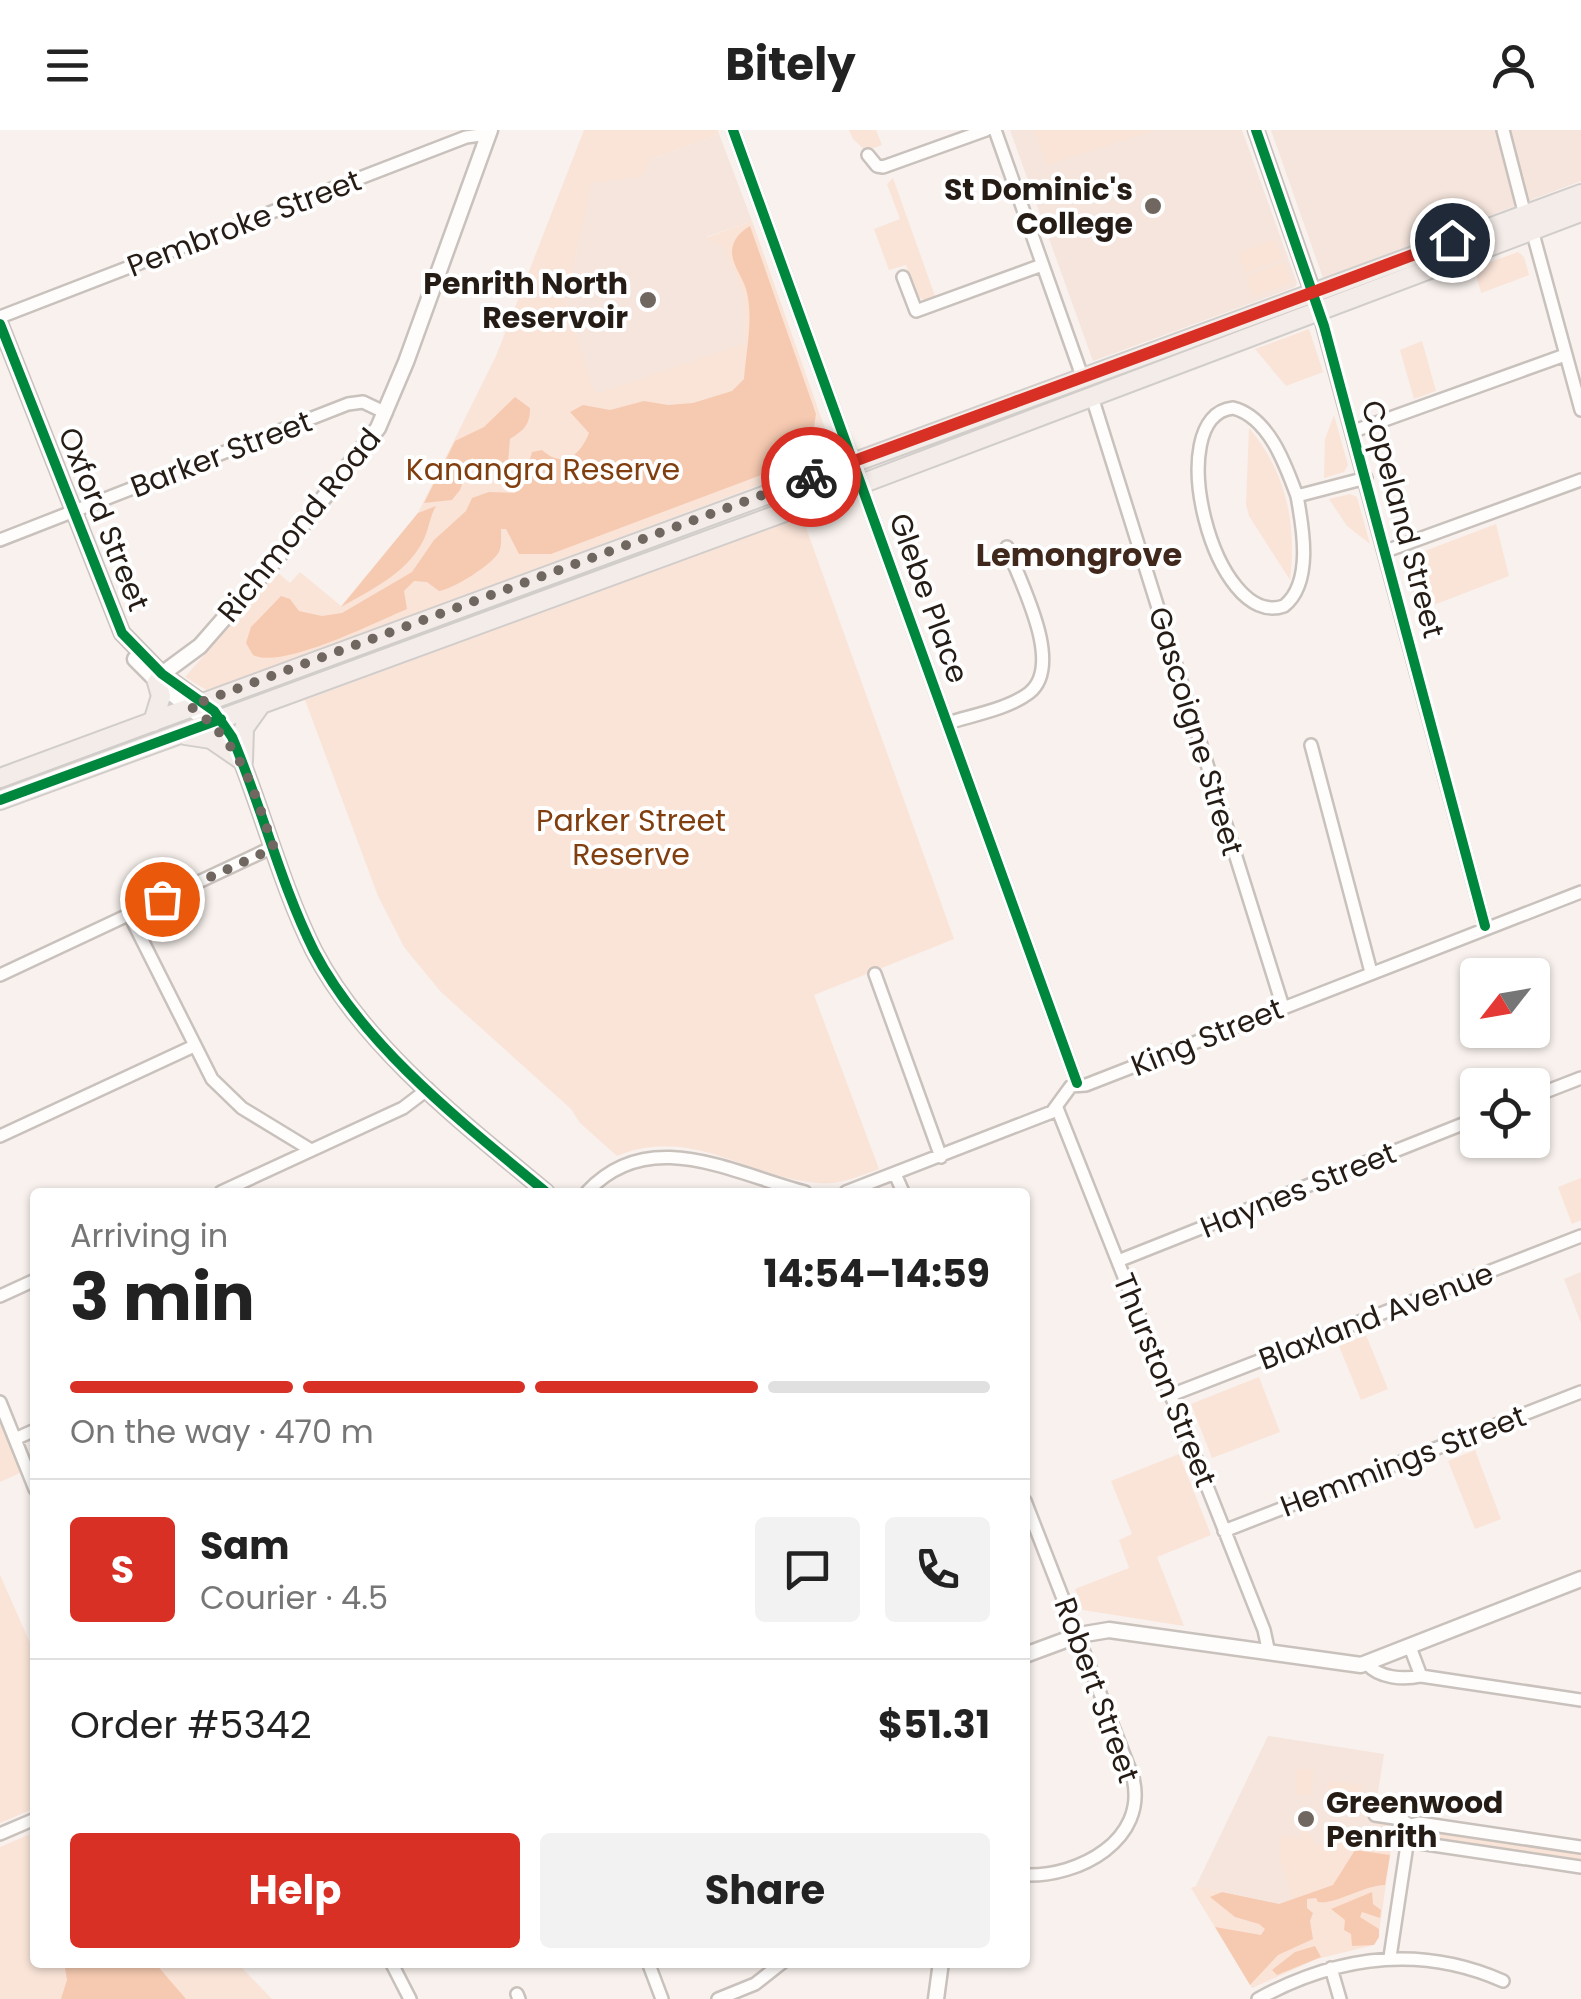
<!DOCTYPE html>
<html lang="en">
<head>
<meta charset="utf-8">
<style>
	body { margin:0; font-family:Poppins,sans-serif; background:#f2f2f2; color:#222; height:100vh; display:flex; flex-direction:column; font-size:38px; white-space:nowrap }
	* { box-sizing:border-box; margin:0 }
	p { font-size:32px; color:#767676 }
	.icon { flex:none; width:55px; height:55px; fill:none; stroke:currentColor; stroke-width:2; stroke-linecap:round; stroke-linejoin:round }
	.map { position:relative; flex:1; overflow:hidden }
	.sheet { position:absolute; left:30px; top:1058px; width:1000px; height:780px; display:flex; flex-direction:column; background:#fff; border-radius:10px; box-shadow:0 2px 8px #0004 }
	.sheet>* { flex:none }
	.needle { width:65px; rotate:239deg }
	.fabs { position:absolute; left:1460px; top:828px; display:grid; gap:20px }
	.fabs a { display:grid; place-items:center; width:90px; height:90px; border-radius:10px; background:#fff; box-shadow:0 2px 8px #0004; font-size:50px }
	.pin { position:absolute; display:grid; place-items:center; width:85px; height:85px; color:#fff; margin:-42px; border:5px solid #fff; border-radius:50%; box-shadow:0 2px 10px #0007 }
	.courier { position:absolute; display:grid; place-items:center; width:100px; height:100px; margin:-50px; border:8px solid #d93025; border-radius:50%; background:#fff; color:#222; box-shadow:0 2px 12px #0007 }
	.head em { font-style:normal; font-weight:700 }
	.head div { display:flex; flex-direction:column-reverse }
	.head { display:flex; align-items:center; justify-content:space-between; height:170px; padding:0 40px }
	h1 { font-size:65px; font-weight:700; line-height:75px }
	.bar { display:grid; grid-template-columns:repeat(4,1fr); gap:15px 10px; align-content:center; height:120px; padding:0 40px }
	.bar i { height:12px; border-radius:8px; background:#e0e0e0 }
	.bar .current { background:#d93025 }
	.bar p { grid-column:span 4 }
	.line { display:flex; align-items:center; gap:25px; padding:0 40px; border-top:2px solid #e0e0e0 }
	.line div { flex:1 }
	.round { display:grid; place-items:center; flex:none; width:105px; height:105px; border-radius:10px; background:#f2f2f2 }
	.primary-button { display:flex; gap:20px; margin-top:auto; padding:20px 40px }
	.primary-button a { flex:1; height:115px; border-radius:10px; background:#d93025; color:#fff; font-size:40px; font-weight:700; line-height:115px; text-align:center }
	.primary-button a+a { background:#f2f2f2; color:#222 }
	header { display:flex; justify-content:space-between; align-items:center; height:130px; padding:0 40px; background:#fff; font-size:45px; font-weight:700 }
	.map>svg:first-child { display:block }
	.built { fill:#f5e5dc }
	.green { fill:#fae4d8 }
	.forest { fill:#f6cab1 }
	.lines { fill:none; stroke-linecap:round; stroke-linejoin:round }
	.minor-casing { stroke:#c9c1bc; stroke-width:16 }
	.tertiary-casing { stroke:#c9c1bc; stroke-width:19 }
	.trunk-casing { stroke:#d1cdca; stroke-width:22 }
	.minor { stroke:#fefdfc; stroke-width:11 }
	.tertiary { stroke:#fefdfc; stroke-width:14 }
	.trunk { stroke:#f4ece8; stroke-width:18 }
	.cycleway-casing { stroke:#fff; stroke-width:16 }
	.cycleway { stroke:#00873e; stroke-width:10 }
	.done { stroke:#706761; stroke-width:10; stroke-dasharray:0 18 }
	.route { stroke:#d93025; stroke-width:12 }
	.poi-dot { fill:#706761; stroke:#fff; stroke-width:4 }
	.labels { text-anchor:middle; dominant-baseline:central; stroke-width:8; stroke-linejoin:round; paint-order:stroke }
	.poi-label { font-size:30px; font-weight:bold; fill:#261c16; stroke:#fff; text-anchor:end }
	.street-label { font-size:30px; fill:#261c16; stroke:#fff }
	.park-label { font-size:30px; fill:#813e0f; stroke:#fff }
	.neighbourhood-label { font-size:32px; font-weight:bold; fill:#40291c; stroke:#fff }
</style>
</head>
<body>
<header><svg class="icon" aria-label="menu" viewBox="0 0 24 24"><path d="M4 6h16M4 12h16M4 18h16"/></svg>Bitely<svg class="icon" aria-label="person" viewBox="0 0 24 24"><circle cx="12" cy="8" r="4"/><path d="M4 21q1-7 8-7t8 7"/></svg></header>
<div class="map">
<svg width="1581" height="1869" viewBox="0 0 1581 1869">
	<rect width="100%" height="100%" fill="#f8f1ed"/>
	<path class="built" d="M1010 0H1242L1297 153 1295 157 1093 231Z
		M1271 0H1581V51L1323 148Z
		M719 4 752 91 706 107 723 117 744 164 745 213 595 265 566 173 592 52 640 47 652 29Z
		M1581 1142V1193L1564 1149Z
		M1268 1606 1384 1624 1374 1687 1395 1691 1390 1725 1333 1755 1279 1774 1196 1756Z"/>
	<path class="green" d="M584 0H718L719 4 652 29 641 47 592 53 566 173 595 264 745 213 743 164 723 117 705 108 752 91 835 327 208 561 185 547 277 442 290 453 300 442 341 476 418 383 496 226Z
		M849 0H876L882 15 866 21 853 9Z
		M1034 0H1156L1047 35Z
		M893 48 935 166 924 170 918 167 906 135 889 140 874 99 900 89 887 54Z
		M1275 109 1283 129 1245 143 1238 123Z
		M1518 122 1524 127 1529 145 1481 163 1474 138Z
		M1284 132 1292 152 1253 167 1246 146Z
		M1309 199 1323 242 1286 256 1255 219Z
		M1422 211 1436 261 1414 269 1400 220Z
		M1334 285 1348 335 1344 342 1324 348 1325 309Z
		M1249 298C1286 342 1297 393 1290 450L1249 386 1246 374Z
		M1350 364 1357 367 1370 414 1347 396 1329 369Z
		M848 369 854 376 805 395 954 809 814 865 879 1039C859 1046 840 1055 819 1053 747 1048 692 995 617 1026L580 993 571 979 441 862 404 817 378 766 305 570Z
		M1496 394 1509 446 1418 481 1405 436 1409 427Z
		M1581 1048V1090L1572 1094 1558 1057Z
		M1366 1205 1388 1259 1361 1270 1339 1216Z
		M1259 1247 1280 1302 1212 1328 1191 1274Z
		M0 1293 22 1342 0 1352Z
		M1475 1320 1501 1389 1475 1399 1448 1331Z
		M1179 1324 1211 1405 1157 1427 1184 1496 1083 1480 1075 1459 1129 1438 1119 1410 1132 1404 1111 1351Z
		M0 1445 35 1524V1678L0 1693Z
		M1300 1638 1314 1641 1311 1666 1295 1664 1296 1641Z
		M1328 1650 1363 1655 1358 1690 1350 1689 1339 1675 1325 1670Z
		M1304 1694C1313 1719 1324 1721 1347 1705L1392 1712 1378 1809 1370 1816 1317 1829 1252 1858 1191 1758 1196 1756 1279 1774 1292 1769 1280 1728 1281 1705 1301 1708Z
		M1422 1697 1581 1722V1733L1417 1707 1416 1702Z
		M35 1702V1832L237 1833 272 1869H0V1717Z"/>
	<path class="forest" d="M750 96 816 284 813 304 793 333 551 424H519L506 399H501C501 407 502 415 499 422 492 435 453 459 439 461L427 452 414 451 404 461 407 479C376 492 281 540 253 525L246 513 251 497 281 466 290 469 299 481 322 486 342 483 412 442 434 410 466 381 472 368 489 362 515 363 526 344 532 322 542 320C563 339 580 326 589 303L570 282 583 275 610 280 644 271 668 275 693 273 732 261 744 249C746 221 754 188 746 159 742 146 732 135 732 121 733 109 740 102 750 96Z
		M515 267 530 278C530 295 524 300 510 309L508 333 500 345 472 328 460 360 452 370 424 373 455 311 484 297Z
		M436 376C429 388 429 401 422 413 404 445 372 459 341 477L418 383Z
		M1355 1720 1390 1725 1385 1755C1361 1756 1336 1775 1318 1772L1316 1768 1307 1769V1778L1313 1783 1310 1791 1313 1809 1278 1825 1250 1855 1215 1797 1261 1805 1265 1799 1259 1794 1235 1787 1210 1767 1222 1762 1279 1774 1333 1755Z
		M1372 1762 1373 1774 1381 1780 1380 1788 1362 1782 1360 1787 1379 1799V1807L1374 1815 1352 1816 1351 1804 1344 1800 1345 1790 1331 1779Z
		M1315 1816 1321 1827 1277 1845 1272 1840 1295 1822Z
		M64 1832 155 1833 186 1869H61L67 1850Z"/>
	<g class="lines">
		<defs>
			<path id="minor" d="M733 0 1077 953
				M995 0 1082 246
				M1503 0 1525 85
				M868 25 877 36 883 37 986 0
				M1532 100 1581 280
				M903 147 916 181 1042 135
				M1318 178 1485 796
				M0 187 466 7 488 4
				M1092 267 1283 877
				M1354 301 1565 225
				M1297 366C1286 336 1269 287 1233 278 1160 285 1214 501 1284 476 1313 453 1303 398 1297 366L1366 348
				M0 410 348 274 363 272 386 283
				M1386 421 1581 350
				M948 593C973 585 1008 579 1029 563 1065 535 1020 452 1007 417
				M1311 615 1371 842
				M129 784 212 949 242 978 311 1020
				M875 844 941 1027
				M0 845 273 717
				M1532 967 1581 948
				M1057 978 1264 1500 1269 1523
				M0 1006 194 916
				M895 1044 903 1062
				M221 1062 403 978 428 959
				M587 1062C649 995 732 1043 805 1062
				M846 1062 1052 982 1071 956 1086 955 1581 762
				M1118 1131 1478 988
				M0 1166 35 1150
				M1171 1265 1581 1106
				M0 1272 35 1359
				M15 1309 35 1300
				M1025 1371 1133 1648C1148 1710 1079 1747 1025 1745
				M1224 1401 1581 1262
				M1410 1517 1421 1546
				M1367 1534C1379 1548 1403 1550 1421 1546L1581 1570
				M1375 1685 1401 1689 1410 1695
				M0 1704 35 1689
				M1406 1711 1581 1737
				M1390 1827 1410 1695 1419 1693 1581 1717
				M391 1832 410 1869
				M648 1832 662 1869
				M1331 1838 1340 1869
				M517 1864 519 1869
				M718 1869 755 1854 783 1832
				M1258 1869C1337 1826 1419 1814 1503 1851"/>
			<path id="tertiary" d="M1256 0 1313 163
				M0 194 122 503 162 544 214 581 232 607C262 677 280 753 314 821 364 917 464 994 546 1062
				M135 529 162 556 217 599
				M162 544 200 516 276 429 378 298 406 232 490 0
				M1025 1525 1079 1505 1109 1500 1361 1535 1581 1449
				M936 1869 941 1832"/>
			<path id="trunk" d="M153 592 161 566 157 552
				M185 605 211 609 243 631
				M243 631 244 598 259 577
				M0 648 1581 64
				M0 670 861 354 1581 82"/>
		</defs>
		<use href="#minor" class="minor-casing"/>
		<use href="#tertiary" class="tertiary-casing"/>
		<use href="#trunk" class="trunk-casing"/>
		<use href="#minor" class="minor"/>
		<use href="#tertiary" class="tertiary"/>
		<use href="#trunk" class="trunk"/>
		<defs>
			<path id="cycleway" d="M733 0 1077 953
				M1256 0 1324 196 1485 796
				M0 194 122 503 162 544 214 581 232 607C262 677 280 753 314 821 364 917 464 994 546 1062
				M0 670 221 589"/>
		</defs>
		<use href="#cycleway" class="cycleway-casing"/>
		<use href="#cycleway" class="cycleway"/>
	</g>
	<g class="lines">
		<path class="done" d="M162 769 274 718C252 658 244 616 190 576L811 347"/>
		<path class="route" d="M811 347C1025 268 1239 191 1452 110"/>
	</g>
	<g class="poi-dot">
		<circle cx="1153" cy="76" r="10"/>
		<circle cx="648" cy="170" r="10"/>
		<circle cx="1306" cy="1689" r="10"/>
	</g>
	<g class="labels">
		<g class="poi-label">
			<text x="1133" y="59">St Dominic's<tspan x="1133" dy="34">College</tspan></text>
			<text x="628" y="153">Penrith North<tspan x="628" dy="34">Reservoir</tspan></text>
			<text x="1326" y="1672" text-anchor="start">Greenwood<tspan x="1326" dy="34">Penrith</tspan></text>
		</g>
		<g class="street-label">
			<text transform="translate(244 93) rotate(-21)">Pembroke Street</text>
			<text transform="translate(221 324) rotate(-21)">Barker Street</text>
			<text transform="translate(104 389) rotate(68)">Oxford Street</text>
			<text transform="translate(1403 389) rotate(75)">Copeland Street</text>
			<text transform="translate(299 395) rotate(-51)">Richmond Road</text>
			<text transform="translate(929 468) rotate(70)">Glebe Place</text>
			<text transform="translate(1196 601) rotate(73)">Gascoigne Street</text>
			<text transform="translate(1207 907) rotate(-22)">King Street</text>
			<text transform="translate(1298 1060) rotate(-22)">Haynes Street</text>
			<text transform="translate(1376 1186) rotate(-21)">Blaxland Avenue</text>
			<text transform="translate(1165 1250) rotate(68)">Thurston Street</text>
			<text transform="translate(1403 1331) rotate(-21)">Hemmings Street</text>
			<text transform="translate(1097 1560) rotate(70)">Robert Street</text>
		</g>
		<g class="park-label">
			<text x="543" y="339">Kanangra Reserve</text>
			<text x="631" y="690">Parker Street<tspan x="631" dy="34">Reserve</tspan></text>
		</g>
		<g class="neighbourhood-label">
			<text x="1079" y="424">Lemongrove</text>
		</g>
	</g>
</svg>
<div class="fabs">
<a><svg class="needle" viewBox="-14 -14 28 28"><path d="M0-13l5 13h-10z" fill="#e53935"/><path d="M0 13l5-13h-10z" fill="#767676"/></svg></a>
<a><svg class="icon" aria-label="locate" viewBox="0 0 24 24"><circle cx="12" cy="12" r="6"/><path d="M12 2v4M12 18v4M2 12h4M18 12h4"/></svg></a>
</div>
<div class="pin" style="left:162px;top:769px;background:#ea580c"><svg class="icon" aria-label="bag" viewBox="0 0 24 24"><path d="M5 8h14l-1 12H6zM9 8a3 3 0 0 1 6 0"/></svg></div>
<div class="pin" style="left:1452px;top:110px;background:#1f2937"><svg class="icon" aria-label="home" viewBox="0 0 24 24"><path d="M3 11l9-7 9 7M6 9v11h12V9"/></svg></div>
<div class="courier" style="left:811px;top:347px"><svg class="icon" aria-label="bike" viewBox="0 0 24 24"><circle cx="6" cy="16" r="4"/><circle cx="18" cy="16" r="4"/><path d="M6 16l4-8h5l3 8M10 8l3 8H6M13 5h3"/></svg></div>
<section class="sheet">
<div class="head"><div><h1>3 min</h1><p>Arriving in</p></div><em>14:54–14:59</em></div>
<div class="bar"><i class="current"></i><i class="current"></i><i class="current"></i><i></i><p>On the way · 470 m</p></div>
<div class="line" style="height:180px"><b class="round" style="background:#d93025;color:#fff">S</b><div><b>Sam</b><p>Courier · 4.5</p></div><a class="round"><svg class="icon" aria-label="chat" viewBox="0 0 24 24"><path d="M4 5h16v11H9l-5 4z"/></svg></a><a class="round"><svg class="icon" aria-label="phone" viewBox="0 0 24 24"><path d="M5 4h4l2 5-3 2q2 4 5 5l2-3 5 2v4C11 20 4 13 5 4z"/></svg></a></div>
<div class="line" style="height:130px"><div>Order #5342</div><b>$51.31</b></div>
<div class="primary-button"><a>Help</a><a>Share</a></div>
</section>
</div>
</body>
</html>
